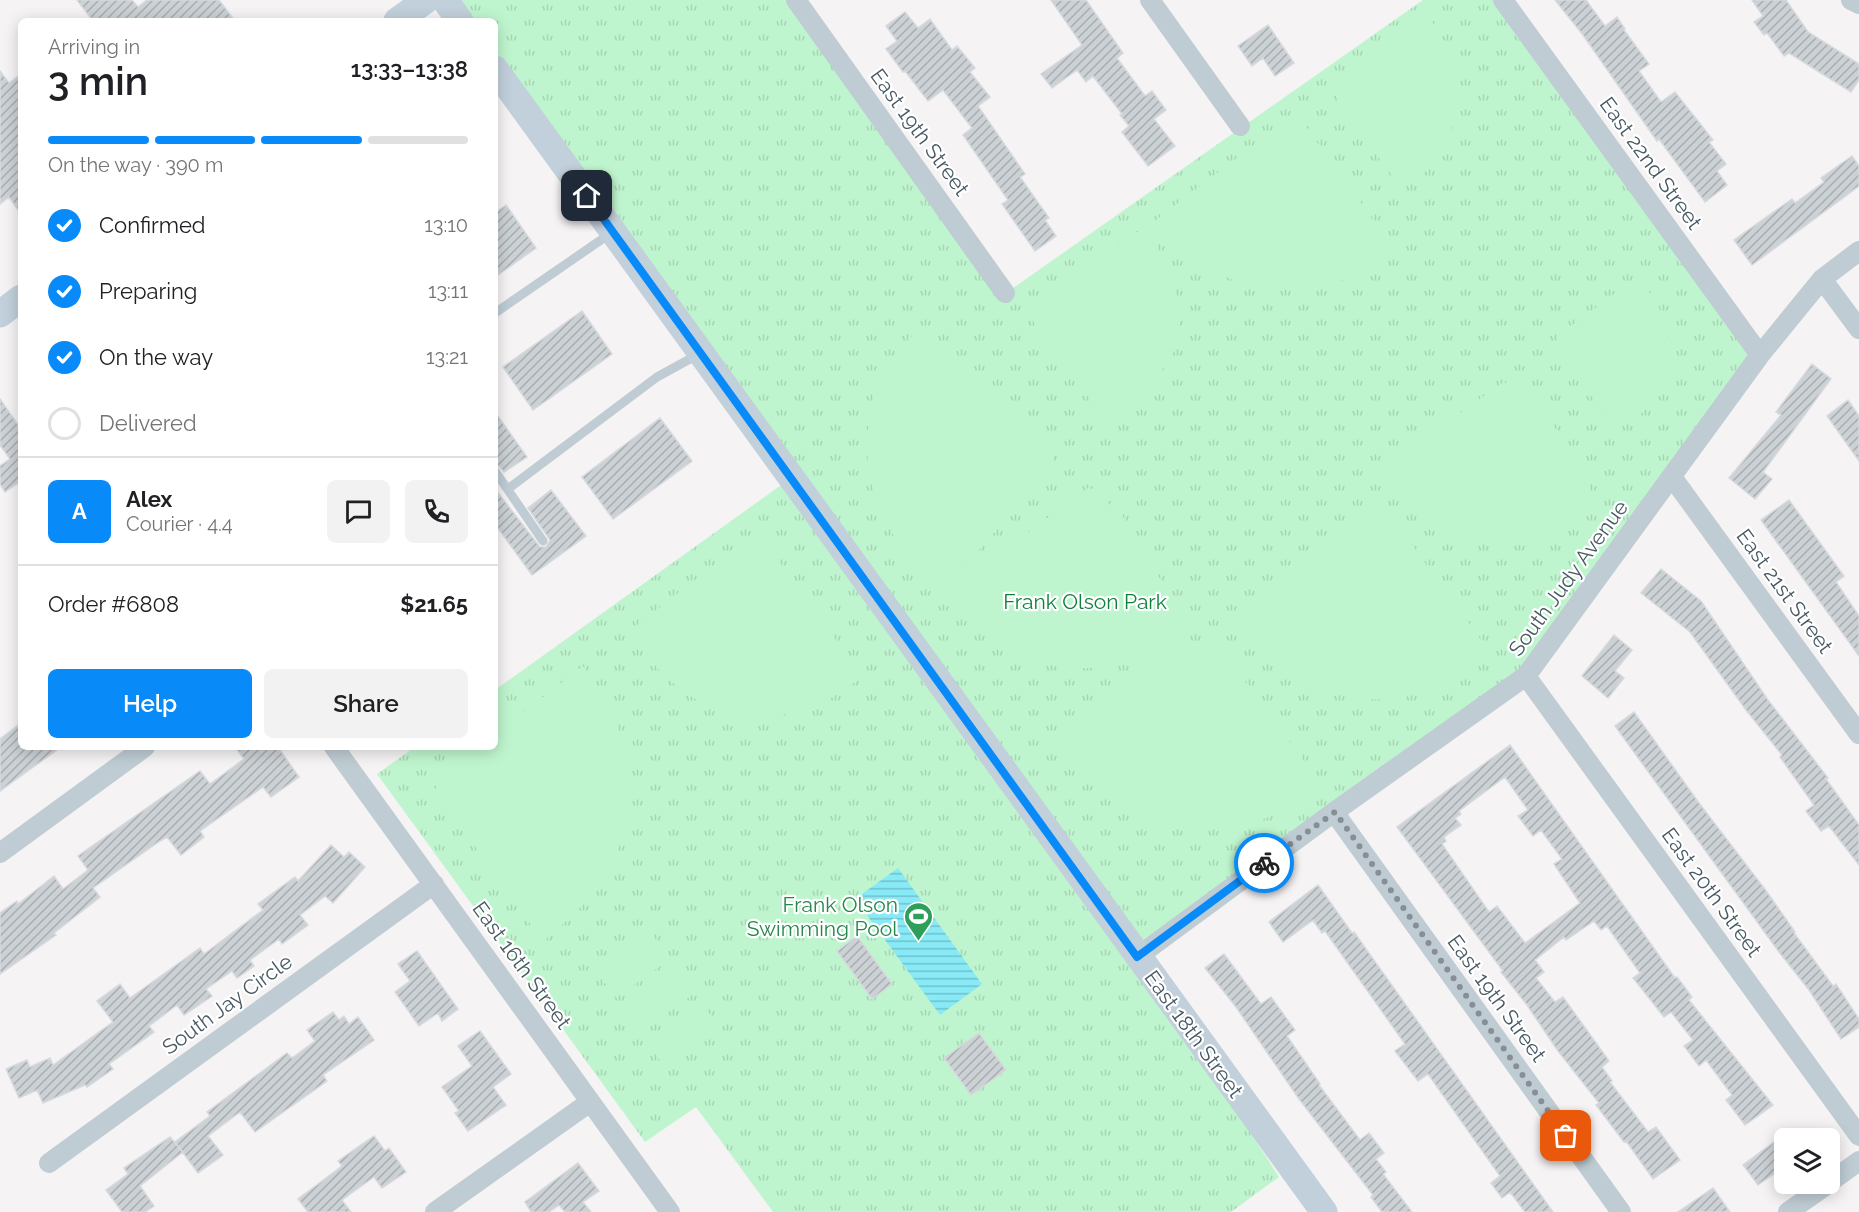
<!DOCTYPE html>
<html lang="en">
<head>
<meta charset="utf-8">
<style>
	body { margin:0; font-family:Raleway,sans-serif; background:#f2f2f2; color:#202124; height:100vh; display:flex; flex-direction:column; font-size:22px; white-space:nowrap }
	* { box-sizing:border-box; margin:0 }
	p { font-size:20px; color:#757577 }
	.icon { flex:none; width:33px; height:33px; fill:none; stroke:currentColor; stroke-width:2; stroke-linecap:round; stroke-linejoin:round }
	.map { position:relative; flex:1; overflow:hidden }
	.panel { position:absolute; left:18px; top:18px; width:480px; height:732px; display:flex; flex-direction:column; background:#fff; border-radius:9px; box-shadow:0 3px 15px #0003 }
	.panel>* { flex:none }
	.fabs { position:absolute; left:1774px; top:1128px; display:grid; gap:12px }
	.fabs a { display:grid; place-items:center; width:66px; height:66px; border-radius:9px; background:#fff; box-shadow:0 3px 15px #0003; font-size:30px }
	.pin { position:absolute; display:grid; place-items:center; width:51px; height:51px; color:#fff; margin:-26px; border-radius:12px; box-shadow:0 3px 9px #0006 }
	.courier { position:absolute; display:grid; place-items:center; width:60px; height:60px; margin:-30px; border:4px solid #098af9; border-radius:50%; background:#fff; color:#222; box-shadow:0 2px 8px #0007 }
	.headline em { font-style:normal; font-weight:600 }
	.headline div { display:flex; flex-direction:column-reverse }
	.headline { display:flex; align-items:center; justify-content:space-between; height:102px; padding:0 30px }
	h1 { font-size:39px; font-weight:600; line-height:45px }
	.bar { display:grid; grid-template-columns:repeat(4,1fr); gap:9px 6px; align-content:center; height:72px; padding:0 30px }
	.bar i { height:8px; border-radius:4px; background:#e0e0e0 }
	.bar .on { background:#098af9 }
	.bar p { grid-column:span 4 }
	.line { display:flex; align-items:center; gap:15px; padding:0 30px; border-top:2px solid #e0e0e0 }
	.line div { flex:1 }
	.round { display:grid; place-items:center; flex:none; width:63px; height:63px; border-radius:9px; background:#f2f2f2 }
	ol { padding:0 30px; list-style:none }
	li { display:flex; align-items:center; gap:18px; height:66px }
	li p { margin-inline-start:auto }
	li .icon { padding:6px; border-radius:50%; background:#098af9; color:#fff; stroke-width:4 }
	li:last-child { color:#757577 }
	li i { width:33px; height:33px; border:3px solid #e0e0e0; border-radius:50% }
	.cta { display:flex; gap:12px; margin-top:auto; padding:12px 30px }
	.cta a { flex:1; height:69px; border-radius:9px; background:#098af9; color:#fff; font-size:24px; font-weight:600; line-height:69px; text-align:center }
	.cta a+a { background:#f2f2f2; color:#202124 }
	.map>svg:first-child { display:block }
	.park { fill:url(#park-tufts) }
	.garden { fill:#bff5ce }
	.water { fill:url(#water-rules) }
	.building { fill:url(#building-hatch); stroke:#d6d9de; stroke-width:1.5; fill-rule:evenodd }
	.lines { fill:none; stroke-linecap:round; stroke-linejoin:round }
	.lane { stroke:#bfccd3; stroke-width:9 }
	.street { stroke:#bfccd3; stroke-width:20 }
	.secondary { stroke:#c2d0db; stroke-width:27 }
	.done { stroke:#858f95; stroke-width:6; stroke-dasharray:0 10.8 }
	.route { stroke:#098af9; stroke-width:8 }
	.labels { text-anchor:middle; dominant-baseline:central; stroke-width:4.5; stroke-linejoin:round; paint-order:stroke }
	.street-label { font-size:21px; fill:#485963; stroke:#fff }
	.park-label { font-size:21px; fill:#0e823c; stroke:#fff }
	.leisure-label { font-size:21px; fill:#27864d; stroke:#fff; text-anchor:end }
</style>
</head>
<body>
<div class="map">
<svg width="1859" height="1212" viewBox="0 0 1859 1212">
	<defs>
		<pattern id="park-tufts" width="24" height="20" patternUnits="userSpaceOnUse" patternTransform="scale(1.5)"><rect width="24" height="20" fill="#bff5ce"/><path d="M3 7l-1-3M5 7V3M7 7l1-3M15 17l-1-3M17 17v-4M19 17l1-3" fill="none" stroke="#a6d4b4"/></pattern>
		<pattern id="water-rules" width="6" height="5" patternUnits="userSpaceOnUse" patternTransform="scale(1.5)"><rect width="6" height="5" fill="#88eaf6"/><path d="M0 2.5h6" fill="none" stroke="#71c1cb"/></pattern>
		<pattern id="building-hatch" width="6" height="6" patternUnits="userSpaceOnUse" patternTransform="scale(1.5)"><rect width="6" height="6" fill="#ccd1d5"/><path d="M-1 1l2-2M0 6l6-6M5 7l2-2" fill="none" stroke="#a8adb0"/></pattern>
	</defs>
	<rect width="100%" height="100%" fill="#f5f3f3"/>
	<path class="park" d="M445 0H796L1006 293 1423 0H1503L1760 355 1526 676 1137 956 1279 1177 1231 1212H773L696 1107 645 1142 377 774 415 747H495V690L791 478 495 69V21H460Z"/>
	<path class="garden" d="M1429 16 1454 62V115L1449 144 1438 163 1401 188 1338 102C1333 92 1336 83 1345 76Z
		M1289 121 1304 124 1384 235 1389 247C1370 275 1356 278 1324 284 1303 288 1282 292 1261 289 1228 284 1174 247 1152 223L1260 140 1283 123Z
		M1144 227 1161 253 1181 306 1179 330 1172 357 1137 404 1122 417 1107 424 1058 354 1051 357 1041 341 1044 338 1033 321 1036 305 1050 294 1049 291 1064 280 1069 285Z
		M1635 278C1668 304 1681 357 1659 395 1650 409 1630 422 1615 427L1558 353V336Z
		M921 327 1027 423 1030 420 1043 433 1041 435 1053 446V461L1042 475 1046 479 1034 494 1030 492 937 597C916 568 891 538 878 504 861 461 864 405 888 366 897 351 909 339 921 327Z
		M1510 382 1519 383 1525 387C1538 405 1588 469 1589 487 1591 503 1578 514 1566 524 1558 531 1541 540 1530 543 1499 551 1446 538 1420 519 1403 506 1391 490 1378 472L1502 383Z
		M1088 488 1101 491 1112 509 1116 507 1128 524 1125 527 1196 632C1180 637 1168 651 1152 657 1115 671 1054 674 1018 654 992 639 971 612 952 590L1054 513 1053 509 1069 496 1072 500Z
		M1369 509 1381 511 1393 527 1398 523 1409 536 1407 538 1492 655C1481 666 1469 673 1455 680 1404 707 1343 705 1292 678 1267 666 1249 645 1231 624L1336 531 1335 529 1349 518 1353 522Z
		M753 535 766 543 862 676C843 693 819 706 794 712 785 714 775 718 767 719 727 722 687 698 660 671 649 659 639 644 629 631Z
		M1200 640 1213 643 1224 659 1229 655 1239 669 1237 671 1322 785C1306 797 1290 808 1271 816 1230 832 1172 837 1133 814 1100 796 1075 768 1053 739L1166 658 1165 656 1181 645 1185 650Z
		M583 666 615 715 624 753 630 789 625 834 601 885 574 914 543 942 435 790 439 779 480 747H495V735Z
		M652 934 670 959 616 998 598 974Z
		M677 968 695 993 640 1032 622 1007Z
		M700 1001 718 1025 663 1065 646 1040Z"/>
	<path class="water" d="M898 868 982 984 940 1015 855 899Z"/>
	<path class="building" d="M77 0H132L138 7 147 0H219L235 21H93Z
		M1051 0H1086L1123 53 1117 58 1145 96 1152 91 1166 110 1154 119 1175 146 1148 166 1122 132 1129 126 1120 115 1122 114 1093 76 1086 82 1077 70 1052 88 1041 74 1082 45Z
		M1555 0H1586L1605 26 1617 17 1625 29 1624 30 1649 64 1639 71 1661 102 1675 92 1713 140 1709 142 1726 164 1717 171 1727 185 1705 202 1659 139 1657 141 1583 35Z
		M1752 0H1786L1808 32 1859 64V80L1851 92 1789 53 1784 56 1767 33 1764 35 1754 22 1763 16Z
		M905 12 918 28 930 19 952 50 957 46 975 68 970 72 990 97 978 106 1025 174 1020 177 1049 218 1045 220 1056 236 1035 251 1002 204 1008 200 963 135 972 128 943 90 928 101 905 71 903 72 886 49 897 41 886 26Z
		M1268 25 1294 63 1275 76 1263 58 1252 66 1238 46Z
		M0 71 9 83 21 74V214L9 197 0 204Z
		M1852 156 1859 166V186L1752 265 1734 240 1792 199 1795 203 1824 182 1821 178Z
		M506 205 536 248 495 277V213Z
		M582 311 612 354 533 410 503 367Z
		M1812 364 1831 379 1763 472 1772 479 1755 499 1729 478 1781 415 1776 412Z
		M0 399 21 429V481L5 492 0 484V466L10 459 0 445Z
		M1848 400 1859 416V461L1827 416Z
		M495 412 527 457 504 472 500 467 495 464Z
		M660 418 692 461 613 519 582 477Z
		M495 489 540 547H546L550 540 528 508 551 490 586 536 532 575 495 524Z
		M1789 500 1844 576 1836 582 1859 616V656L1761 520Z
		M1661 569 1701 601 1768 700 1828 778 1826 779 1859 825V865L1829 826 1821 831 1806 811 1814 805 1780 757 1782 755 1746 710 1690 632 1641 593Z
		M1614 635 1632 650 1615 671 1624 678 1608 698 1582 676Z
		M1634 712 1699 803 1767 892 1795 932 1794 933 1833 986 1836 984 1859 1019V1027L1841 1039 1809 990 1779 952 1615 726Z
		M21 723V747H61L0 791V739Z
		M1510 745 1675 978 1677 977 1692 997 1689 1000 1773 1105 1745 1125 1726 1100 1732 1095 1706 1060 1699 1066 1684 1046 1693 1040 1671 1012 1664 1017 1633 978 1640 973 1607 926 1601 930 1594 921 1566 940 1564 937 1535 960 1544 972 1536 978 1555 1002 1563 997 1609 1061 1602 1067 1612 1081 1610 1082 1648 1132 1656 1127 1680 1160 1653 1179 1626 1141 1624 1142 1596 1105 1599 1103 1558 1051 1527 1005 1501 972 1503 971 1397 827ZM1505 777 1528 810 1518 816 1533 836 1541 830 1562 859 1554 864 1580 903 1525 943 1497 906 1489 912 1442 844 1446 841 1444 837 1461 825 1455 818 1461 814 1459 811Z
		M235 747H278L299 777 271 797 263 787 200 831 204 837 181 855 167 837 160 841 93 888 100 897 54 933 56 935 0 974V913L17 901 18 904 54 876 63 889 88 870 78 856 200 771 210 784 244 759Z
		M331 845 344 857 349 852 365 867 333 903 325 896 300 915 308 925 282 944 279 939 250 960 254 966 237 978 232 971 206 989 212 996 184 1015 177 1005 149 1026 154 1032 109 1064 113 1069 87 1087 85 1085 43 1103 37 1090 19 1098 6 1069 27 1060 30 1067 50 1058 53 1065 113 1022 97 1001 120 984 130 998 200 948 204 954 263 910 258 904 295 877 298 881Z
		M1318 885 1352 933 1354 932 1553 1212H1525L1510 1192 1502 1198 1491 1183 1500 1176 1428 1074 1418 1081 1395 1051 1405 1044 1325 931 1322 933 1313 920 1283 942 1269 922Z
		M857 936 892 984 872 999 837 951Z
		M417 951 458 1009 442 1021 438 1013 419 1026 395 992 410 981 398 964Z
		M1224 954 1261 1004 1271 997 1295 1030 1287 1036 1320 1084 1319 1085 1360 1140 1369 1133 1384 1153 1376 1159 1386 1172 1383 1174 1412 1212H1382L1371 1197 1373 1195 1299 1099 1236 1007 1205 968Z
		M333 1012 339 1020 344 1016 349 1024 358 1017 374 1040 323 1075 327 1081 255 1132 240 1112 208 1136 223 1155 198 1173 175 1142 210 1116 207 1112 287 1053 292 1058 315 1041 307 1030Z
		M480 1031 511 1074 493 1087 506 1105 468 1131 455 1113 459 1111 442 1087 472 1066 458 1046Z
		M979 1033 1006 1070 971 1095 944 1058Z
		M1785 1134V1166L1758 1185 1743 1165Z
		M374 1136 385 1151 389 1148 406 1172 382 1188 374 1177 342 1200 351 1212H308L298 1199 342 1166 338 1161Z
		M170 1137 183 1152 140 1186 154 1206 145 1212H122L106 1190 128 1174 124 1168Z
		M578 1163 599 1191 583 1202 591 1212H565L559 1205 549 1212H531L525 1202Z
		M1713 1188 1730 1212H1678Z"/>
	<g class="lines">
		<path class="lane" d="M495 313 611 233
			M495 471 543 541
			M508 489 657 377 699 354"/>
		<path class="street" d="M796 0 1005 293
			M1150 0 1240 126
			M1503 0 1760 355
			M1851 0 1859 4
			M1822 279 1859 329
			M1672 477 1859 734
			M1526 676 1859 1136
			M334 747 670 1212
			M1334 812 1621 1212
			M0 853 145 747
			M1137 957 1334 812 1526 676 1760 355 1822 279 1859 251
			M49 1163 434 884
			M1830 1182 1859 1161
			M435 1212 590 1102
			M1788 1212 1828 1184"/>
		<path class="secondary" d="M445 0 460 21
			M397 21 426 0
			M495 69 1324 1212
			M0 314 21 298"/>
	</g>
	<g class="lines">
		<path class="done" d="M1264 863 1335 812 1566 1136"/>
		<path class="route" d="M587 196 1137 957 1264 863"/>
	</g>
	<defs>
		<symbol id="stadium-pin" viewBox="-11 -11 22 30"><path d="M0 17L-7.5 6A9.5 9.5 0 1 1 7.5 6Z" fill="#2e9e5b" stroke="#fff"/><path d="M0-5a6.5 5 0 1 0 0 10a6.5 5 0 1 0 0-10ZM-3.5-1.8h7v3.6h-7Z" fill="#fff"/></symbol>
	</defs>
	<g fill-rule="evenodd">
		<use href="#stadium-pin" x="902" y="900" width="33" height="45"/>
	</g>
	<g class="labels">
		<g class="street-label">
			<text transform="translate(920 132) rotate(54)">East 19th Street</text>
			<text transform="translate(1651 163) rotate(54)">East 22nd Street</text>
			<text transform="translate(1568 578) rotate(-54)">South Judy Avenue</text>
			<text transform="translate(1785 591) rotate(54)">East 21st Street</text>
			<text transform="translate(1712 892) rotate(54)">East 20th Street</text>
			<text transform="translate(522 965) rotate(54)">East 16th Street</text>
			<text transform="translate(1497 998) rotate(54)">East 19th Street</text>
			<text transform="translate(227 1004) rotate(-36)">South Jay Circle</text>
			<text transform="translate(1194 1034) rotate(54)">East 18th Street</text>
		</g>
		<g class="park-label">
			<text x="1085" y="601">Frank Olson Park</text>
		</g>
		<g class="leisure-label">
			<text x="898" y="904">Frank Olson<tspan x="898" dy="24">Swimming Pool</tspan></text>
		</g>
	</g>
</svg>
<div class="fabs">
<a><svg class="icon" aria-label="layers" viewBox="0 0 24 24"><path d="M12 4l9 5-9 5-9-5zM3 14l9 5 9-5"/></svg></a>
</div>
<div class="pin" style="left:1566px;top:1136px;background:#ea580c"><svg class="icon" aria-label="bag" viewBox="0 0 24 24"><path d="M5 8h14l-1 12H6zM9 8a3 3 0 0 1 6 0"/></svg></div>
<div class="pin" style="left:587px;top:196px;background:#1f2937"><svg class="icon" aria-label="home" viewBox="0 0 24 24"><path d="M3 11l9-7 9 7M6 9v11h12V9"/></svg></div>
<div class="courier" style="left:1264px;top:863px"><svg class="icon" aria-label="bike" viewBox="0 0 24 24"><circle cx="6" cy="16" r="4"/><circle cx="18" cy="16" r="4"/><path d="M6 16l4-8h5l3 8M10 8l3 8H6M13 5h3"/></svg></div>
<section class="panel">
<div class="headline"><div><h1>3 min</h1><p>Arriving in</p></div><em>13:33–13:38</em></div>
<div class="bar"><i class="on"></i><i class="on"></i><i class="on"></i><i></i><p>On the way · 390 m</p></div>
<ol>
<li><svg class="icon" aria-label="check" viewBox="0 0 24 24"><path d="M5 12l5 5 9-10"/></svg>Confirmed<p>13:10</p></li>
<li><svg class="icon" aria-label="check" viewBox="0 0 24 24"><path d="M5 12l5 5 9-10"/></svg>Preparing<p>13:11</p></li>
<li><svg class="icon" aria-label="check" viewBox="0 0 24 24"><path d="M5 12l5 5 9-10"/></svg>On the way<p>13:21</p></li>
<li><i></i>Delivered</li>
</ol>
<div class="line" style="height:108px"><b class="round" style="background:#098af9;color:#fff">A</b><div><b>Alex</b><p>Courier · 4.4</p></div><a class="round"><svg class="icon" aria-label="chat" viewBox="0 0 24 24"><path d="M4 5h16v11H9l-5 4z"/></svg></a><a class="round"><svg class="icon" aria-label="phone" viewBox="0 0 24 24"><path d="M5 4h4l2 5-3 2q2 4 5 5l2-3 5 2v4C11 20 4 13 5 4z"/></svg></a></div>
<div class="line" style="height:78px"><div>Order #6808</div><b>$21.65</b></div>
<div class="cta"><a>Help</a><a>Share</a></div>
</section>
</div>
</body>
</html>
